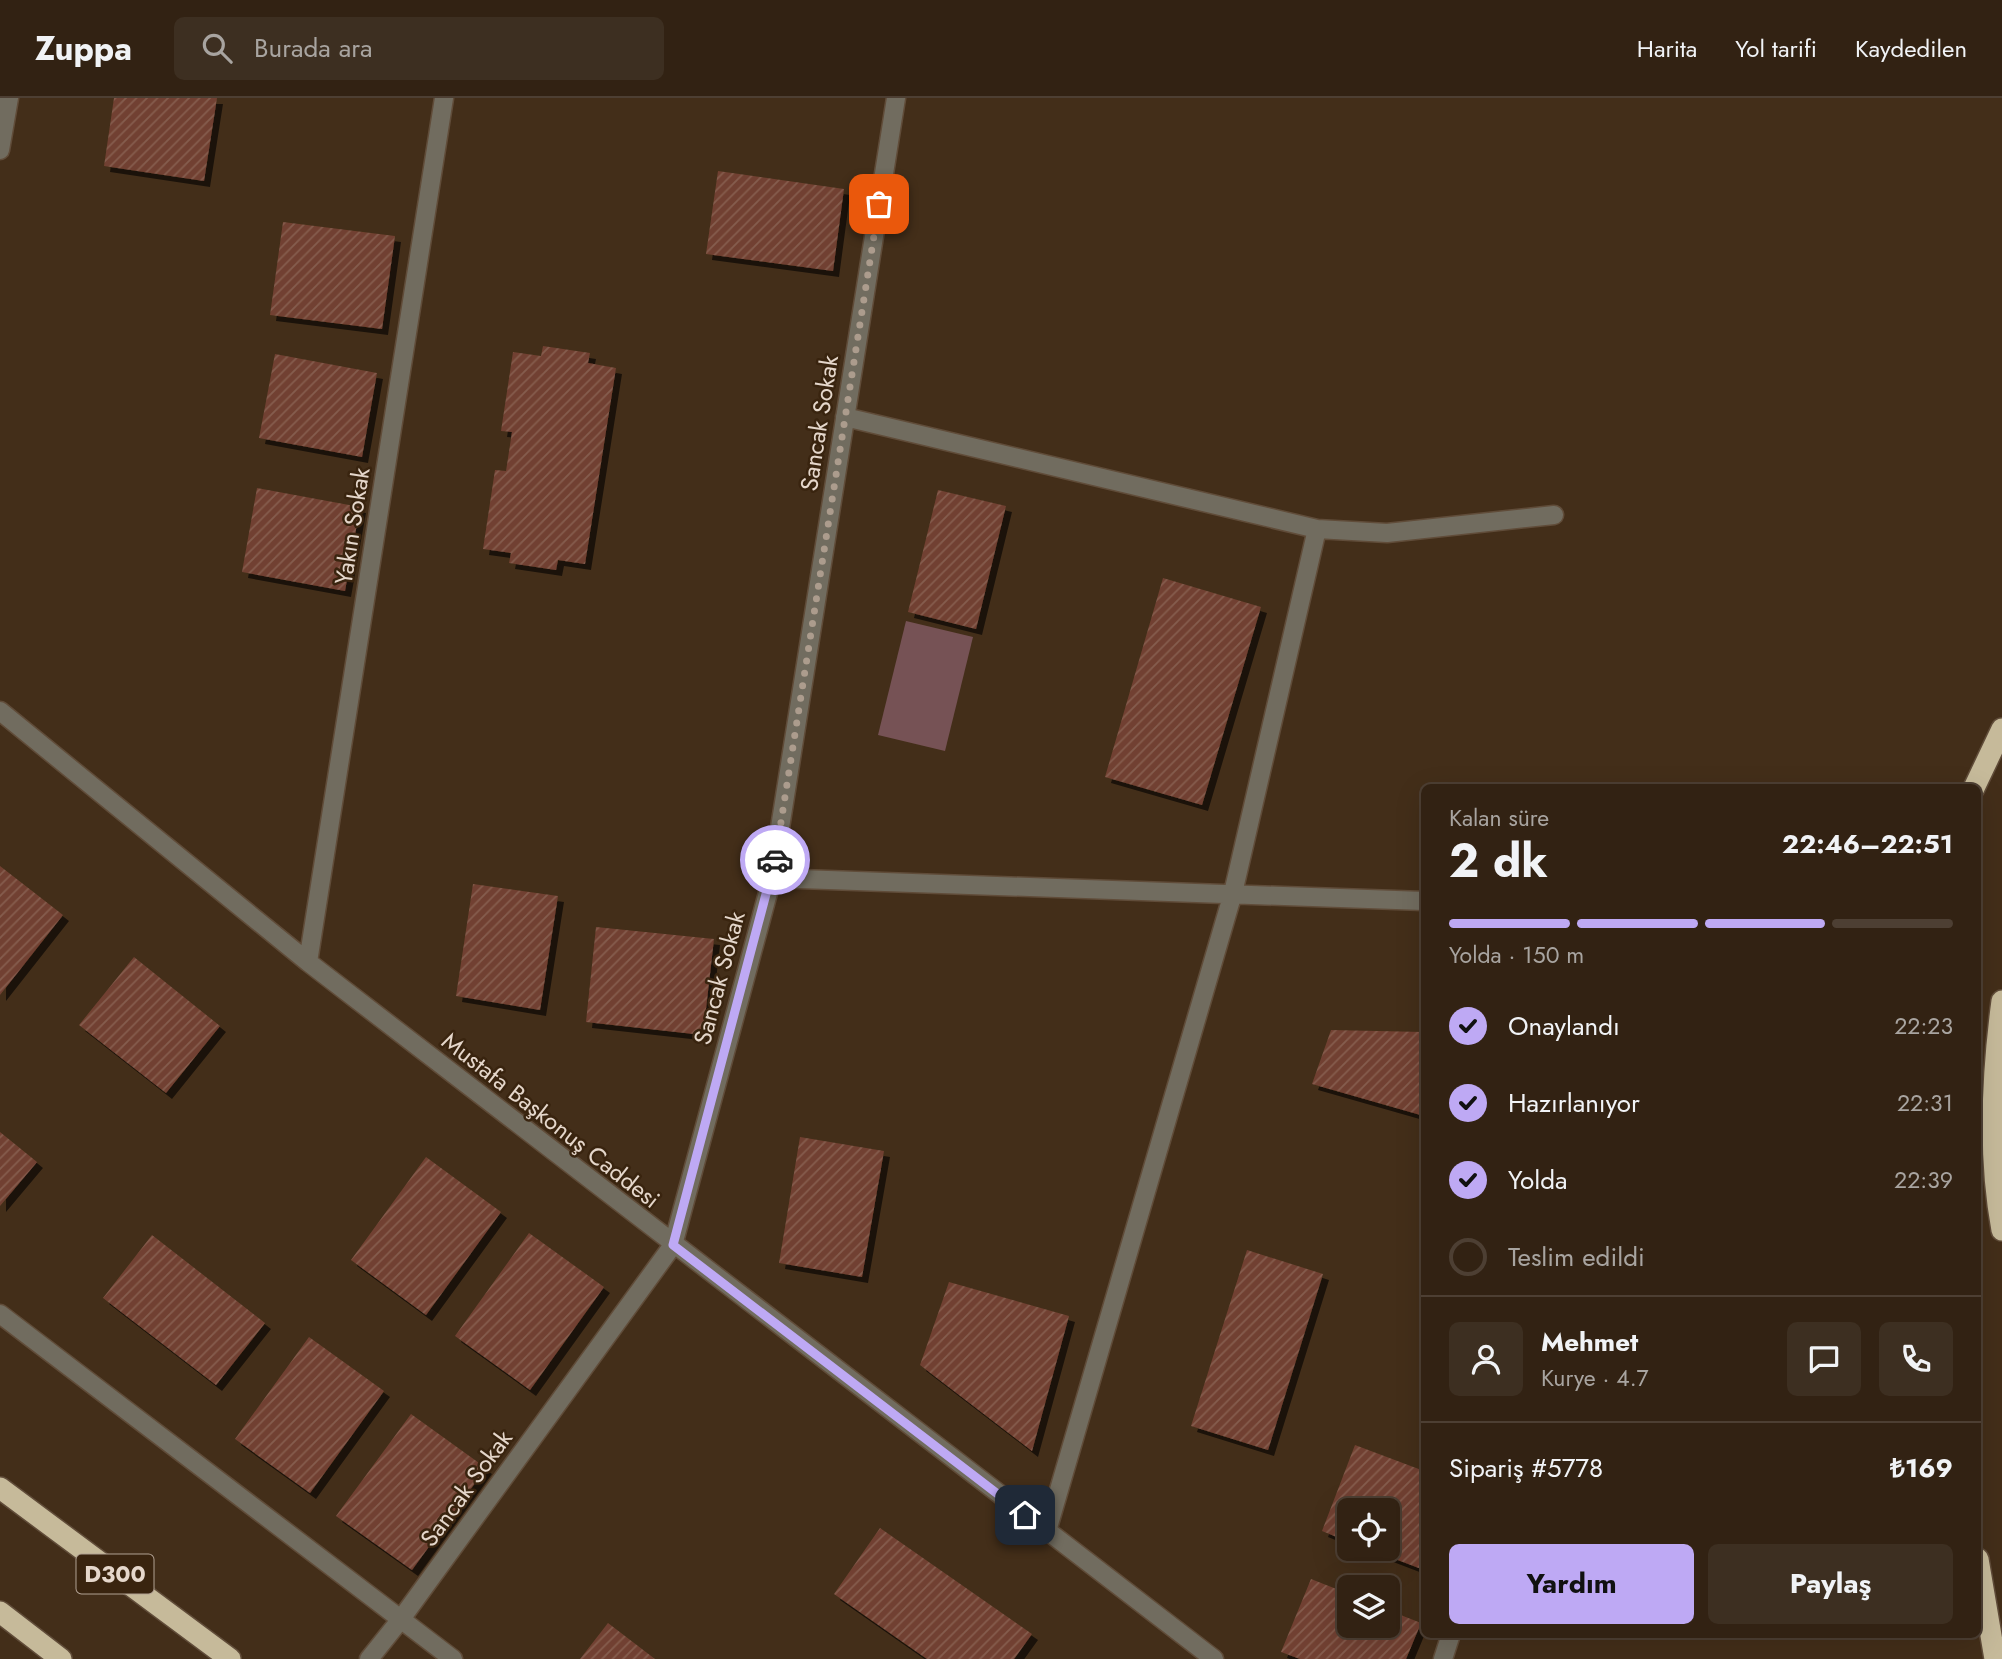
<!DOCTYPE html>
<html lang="tr">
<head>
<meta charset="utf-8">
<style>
	body { margin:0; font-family:Jost,sans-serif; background:#3d2f21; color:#f1f3f6; height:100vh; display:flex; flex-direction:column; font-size:26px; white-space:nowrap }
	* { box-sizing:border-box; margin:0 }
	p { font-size:23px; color:#a8a4a0 }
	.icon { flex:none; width:38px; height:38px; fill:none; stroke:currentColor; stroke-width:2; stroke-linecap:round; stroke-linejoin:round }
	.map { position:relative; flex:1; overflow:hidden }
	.drawer { position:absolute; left:1421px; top:686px; width:560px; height:854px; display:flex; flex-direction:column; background:#322213; border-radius:10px; box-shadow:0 7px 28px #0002,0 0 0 2px #4d3f33 }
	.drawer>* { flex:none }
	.fabs { position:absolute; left:1337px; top:1400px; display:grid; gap:14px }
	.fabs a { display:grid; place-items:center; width:63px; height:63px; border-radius:10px; background:#322213; box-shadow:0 7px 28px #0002,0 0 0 2px #4d3f33; font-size:35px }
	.pin { position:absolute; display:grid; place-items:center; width:60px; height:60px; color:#fff; margin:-30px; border-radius:14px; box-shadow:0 4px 10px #0006 }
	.courier { position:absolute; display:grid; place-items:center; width:70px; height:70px; margin:-35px; border:5px solid #bea9f4; border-radius:50%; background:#fff; color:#222; box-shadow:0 2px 9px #0007 }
	.headline em { font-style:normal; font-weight:700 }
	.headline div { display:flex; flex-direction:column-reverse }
	.headline { display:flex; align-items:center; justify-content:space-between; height:119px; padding:0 28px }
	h1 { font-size:46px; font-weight:700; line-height:52px }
	.bar { display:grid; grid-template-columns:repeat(4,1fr); gap:10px 7px; align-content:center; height:84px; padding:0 28px }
	.bar i { height:9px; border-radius:5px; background:#4d3f33 }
	.bar .current { background:#bea9f4 }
	.bar p { grid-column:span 4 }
	.line { display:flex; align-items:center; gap:18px; padding:0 28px; border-top:2px solid #4d3f33 }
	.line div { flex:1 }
	.round { display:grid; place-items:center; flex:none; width:74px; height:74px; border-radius:10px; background:#3d2f21 }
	ol { padding:0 28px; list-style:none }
	li { display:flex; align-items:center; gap:21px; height:77px }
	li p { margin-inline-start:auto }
	li .icon { padding:7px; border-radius:50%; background:#bea9f4; color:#111; stroke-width:4 }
	li:last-child { color:#a8a4a0 }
	li i { width:38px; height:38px; border:4px solid #4d3f33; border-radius:50% }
	.cta { display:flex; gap:14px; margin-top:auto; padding:14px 28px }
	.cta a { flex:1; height:80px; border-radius:10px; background:#bea9f4; color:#111; font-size:28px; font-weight:700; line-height:80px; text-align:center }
	.cta a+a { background:#3d2f21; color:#f1f3f6 }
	header { display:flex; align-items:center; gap:42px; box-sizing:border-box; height:98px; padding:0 35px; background:#322213; border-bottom:2px solid #4d3f33 }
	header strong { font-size:33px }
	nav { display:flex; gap:38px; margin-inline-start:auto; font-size:24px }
	.search { width:490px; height:63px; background:#3d2f21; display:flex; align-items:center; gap:18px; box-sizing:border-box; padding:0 24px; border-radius:10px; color:#a8a4a0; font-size:26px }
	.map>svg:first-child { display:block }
	.pitch { fill:#765255 }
	.building { fill:url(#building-hatch); filter:url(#shadow) }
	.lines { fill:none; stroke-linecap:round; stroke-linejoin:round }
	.minor-casing { stroke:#604c39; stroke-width:21 }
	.highway-casing { stroke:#604c39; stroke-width:24 }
	.minor { stroke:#716c5f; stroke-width:18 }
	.highway { stroke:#c6ba9a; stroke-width:21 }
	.done { stroke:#ac9c8d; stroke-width:7; stroke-dasharray:0 12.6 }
	.route { stroke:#bea9f4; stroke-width:9 }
	.labels { text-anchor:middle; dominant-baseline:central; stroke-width:5; stroke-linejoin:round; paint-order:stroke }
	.shield { fill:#39240f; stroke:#b1a193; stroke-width:2 }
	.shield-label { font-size:23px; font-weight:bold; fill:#e5d7cb }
	.street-label { font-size:24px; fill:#e5d7cb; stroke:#39240f }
</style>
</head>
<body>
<header>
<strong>Zuppa</strong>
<div class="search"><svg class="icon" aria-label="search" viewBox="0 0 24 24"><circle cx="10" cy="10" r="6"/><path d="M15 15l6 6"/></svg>Burada ara</div>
<nav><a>Harita</a><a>Yol tarifi</a><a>Kaydedilen</a></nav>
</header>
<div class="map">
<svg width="2002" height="1561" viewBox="0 0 2002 1561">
	<defs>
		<pattern id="building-hatch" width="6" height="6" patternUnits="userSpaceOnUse" patternTransform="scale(1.75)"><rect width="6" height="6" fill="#714131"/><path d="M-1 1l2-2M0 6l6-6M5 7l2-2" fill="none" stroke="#855c4e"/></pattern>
		<filter id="shadow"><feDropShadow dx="6" dy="6" stdDeviation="0" flood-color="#0009"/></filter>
	</defs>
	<rect width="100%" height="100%" fill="#432e19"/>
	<path class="pitch" d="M906 523 973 539 945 653 878 637Z"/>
	<path class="building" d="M114 0H217L204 83 104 68Z
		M718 73 844 91 833 173 706 156Z
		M283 124 395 138 382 231 270 217Z
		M543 248 590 255 588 265 616 270 585 466 558 462 556 472 509 465 511 455 483 451 495 372 506 373 512 334 501 333 513 254 541 258Z
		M275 256 377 275 362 359 259 340Z
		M257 390 360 409 345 493 242 474Z
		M938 392 1006 408 976 531 908 514Z
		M1163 480 1261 509 1202 707 1105 679Z
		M0 768 63 817 0 897Z
		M473 786 558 798 540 912 456 898Z
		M596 829 714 841 703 937 586 924Z
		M134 859 220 928 166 995 79 927Z
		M1331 932 1424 934V1018L1312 986Z
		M0 1034 37 1064 0 1108Z
		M800 1039 884 1053 862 1179 779 1165Z
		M426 1059 501 1114 426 1217 351 1162Z
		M529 1135 604 1189 530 1292 455 1238Z
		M152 1137 265 1225 216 1287 103 1200Z
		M1247 1152 1323 1176 1268 1352 1191 1328Z
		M949 1184 1069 1218 1032 1353 920 1267Z
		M309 1239 384 1293 310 1395 235 1341Z
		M411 1316 486 1370 412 1472 336 1418Z
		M1355 1347 1424 1373V1472L1369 1451H1388V1412H1349V1444L1322 1433Z
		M880 1430 1032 1536 1014 1561H927L834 1496Z
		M1311 1481 1349 1496V1528H1388V1512L1421 1525 1406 1561H1300L1281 1554Z
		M608 1525 655 1561H580Z"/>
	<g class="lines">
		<defs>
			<path id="minor" d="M0 52 9 0
				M845 319 1317 431 1387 435 1554 417
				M0 613 308 864 1214 1561
				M772 780 1424 803
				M308 864 444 0
				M0 1216 453 1561
				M1047 1433 1233 795 1317 431
				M369 1561 401 1521 673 1147 772 780 896 0
				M1443 1561 1451 1536"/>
			<path id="highway" d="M1974 690 2002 631
				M2002 903C1992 978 1988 1057 2002 1132
				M0 1390 230 1561
				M1978 1461 1995 1561
				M0 1514 61 1561"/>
		</defs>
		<use href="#minor" class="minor-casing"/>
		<use href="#highway" class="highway-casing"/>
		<use href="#minor" class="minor"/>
		<use href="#highway" class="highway"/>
	</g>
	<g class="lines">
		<path class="done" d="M775 762 879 106"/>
		<path class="route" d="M775 762 673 1147 1025 1417"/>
	</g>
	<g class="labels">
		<rect class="shield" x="76.5" y="1456.5" width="77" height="39" rx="5"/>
		<g class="shield-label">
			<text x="115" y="1476">D300</text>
		</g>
		<g class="street-label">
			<text transform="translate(819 325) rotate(-81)">Sancak Sokak</text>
			<text transform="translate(352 428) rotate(-81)">Yakın Sokak</text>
			<text transform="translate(719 880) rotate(-75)">Sancak Sokak</text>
			<text transform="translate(551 1022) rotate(38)">Mustafa Başkonuş Caddesi</text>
			<text transform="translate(466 1390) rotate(-54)">Sancak Sokak</text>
		</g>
	</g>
</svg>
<div class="fabs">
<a><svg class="icon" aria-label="locate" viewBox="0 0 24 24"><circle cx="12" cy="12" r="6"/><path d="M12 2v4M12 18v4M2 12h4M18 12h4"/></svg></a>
<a><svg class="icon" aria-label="layers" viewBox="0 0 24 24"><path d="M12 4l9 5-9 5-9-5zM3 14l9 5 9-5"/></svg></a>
</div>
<div class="pin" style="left:879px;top:106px;background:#ea580c"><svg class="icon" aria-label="bag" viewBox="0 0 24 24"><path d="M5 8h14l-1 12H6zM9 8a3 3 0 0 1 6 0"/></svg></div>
<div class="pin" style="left:1025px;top:1417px;background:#1f2937"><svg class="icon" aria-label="home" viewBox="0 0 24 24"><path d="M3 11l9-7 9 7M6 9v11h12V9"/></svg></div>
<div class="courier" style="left:775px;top:762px"><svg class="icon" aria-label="car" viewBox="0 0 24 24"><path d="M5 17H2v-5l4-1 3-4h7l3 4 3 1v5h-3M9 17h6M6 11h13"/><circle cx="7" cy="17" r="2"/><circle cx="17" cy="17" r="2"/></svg></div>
<section class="drawer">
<div class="headline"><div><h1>2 dk</h1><p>Kalan süre</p></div><em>22:46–22:51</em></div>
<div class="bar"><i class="current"></i><i class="current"></i><i class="current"></i><i></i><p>Yolda · 150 m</p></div>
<ol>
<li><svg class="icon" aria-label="check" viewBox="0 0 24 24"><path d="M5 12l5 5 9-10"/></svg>Onaylandı<p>22:23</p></li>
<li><svg class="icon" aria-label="check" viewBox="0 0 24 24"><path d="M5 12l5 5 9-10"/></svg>Hazırlanıyor<p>22:31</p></li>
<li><svg class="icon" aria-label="check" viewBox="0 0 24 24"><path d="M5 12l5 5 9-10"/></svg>Yolda<p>22:39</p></li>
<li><i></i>Teslim edildi</li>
</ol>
<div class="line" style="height:126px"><a class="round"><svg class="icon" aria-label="person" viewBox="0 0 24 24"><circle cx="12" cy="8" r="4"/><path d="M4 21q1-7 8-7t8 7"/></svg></a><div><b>Mehmet</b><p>Kurye · 4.7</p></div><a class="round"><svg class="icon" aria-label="chat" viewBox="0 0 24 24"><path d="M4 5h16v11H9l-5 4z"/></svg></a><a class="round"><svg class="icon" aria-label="phone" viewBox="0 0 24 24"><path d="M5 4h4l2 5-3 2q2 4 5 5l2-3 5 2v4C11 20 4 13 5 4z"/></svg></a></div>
<div class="line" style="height:91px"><div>Sipariş #5778</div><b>₺169</b></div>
<div class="cta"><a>Yardım</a><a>Paylaş</a></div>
</section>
</div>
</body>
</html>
